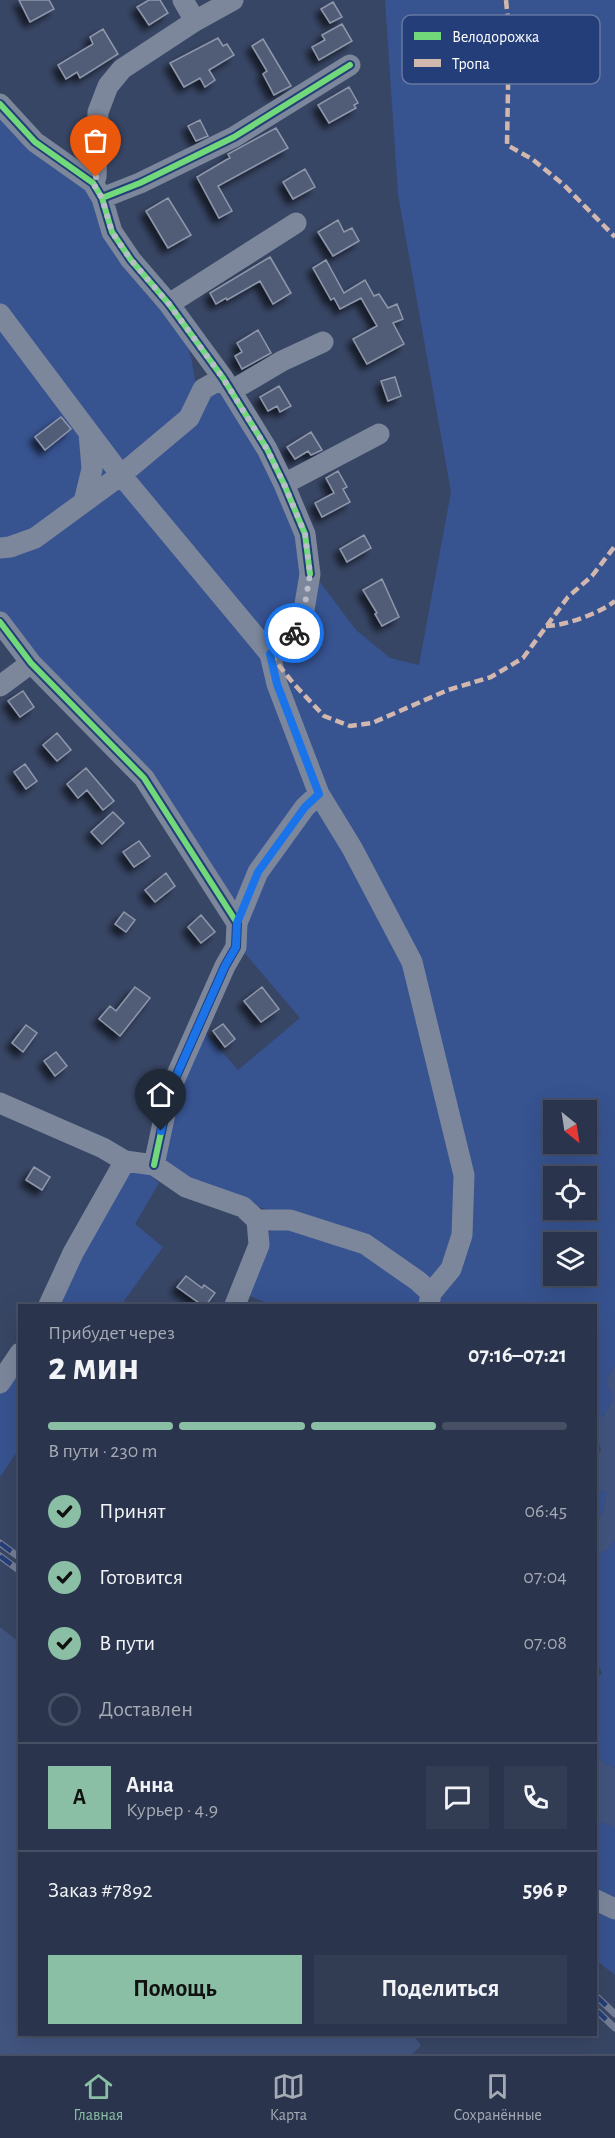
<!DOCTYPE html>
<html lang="ru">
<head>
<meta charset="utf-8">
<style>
	body { margin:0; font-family:"Alegreya Sans",sans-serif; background:#323c53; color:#f1f3f6; height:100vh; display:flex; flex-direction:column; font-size:22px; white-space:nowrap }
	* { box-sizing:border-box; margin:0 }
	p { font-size:20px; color:#a5aab5 }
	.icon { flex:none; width:33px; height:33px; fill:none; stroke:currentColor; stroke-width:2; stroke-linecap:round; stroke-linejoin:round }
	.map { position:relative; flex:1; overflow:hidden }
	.side { position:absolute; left:18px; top:1304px; width:579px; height:732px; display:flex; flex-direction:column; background:#2a344c; border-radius:0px; box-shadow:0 6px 24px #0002,0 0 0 2px #464f64 }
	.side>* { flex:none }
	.needle { width:39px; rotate:150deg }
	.fabs { position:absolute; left:543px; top:1100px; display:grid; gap:12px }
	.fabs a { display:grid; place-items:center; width:54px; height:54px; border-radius:0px; background:#2a344c; box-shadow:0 6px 24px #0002,0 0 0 2px #464f64; font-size:30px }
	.pin { position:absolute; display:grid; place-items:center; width:51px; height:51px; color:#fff; margin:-62px -26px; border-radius:50% 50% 50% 0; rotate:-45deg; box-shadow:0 0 6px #0007 }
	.pin .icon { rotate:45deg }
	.courier { position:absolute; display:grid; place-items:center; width:60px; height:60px; margin:-30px; border:4px solid #1a73e8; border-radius:50%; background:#fff; color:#222; box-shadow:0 2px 8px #0007 }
	.overview em { font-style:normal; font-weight:600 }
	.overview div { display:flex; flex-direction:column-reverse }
	.overview { display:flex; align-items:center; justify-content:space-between; height:102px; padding:0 30px }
	h1 { font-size:39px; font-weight:600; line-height:45px }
	.bar { display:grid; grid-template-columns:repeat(4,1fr); gap:9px 6px; align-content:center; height:72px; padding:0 30px }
	.bar i { height:8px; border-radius:4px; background:#464f64 }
	.bar .on { background:#8abfa5 }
	.bar p { grid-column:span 4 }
	.line { display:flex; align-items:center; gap:15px; padding:0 30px; border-top:2px solid #464f64 }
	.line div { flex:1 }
	.round { display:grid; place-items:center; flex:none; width:63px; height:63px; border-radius:0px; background:#323c53 }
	ol { padding:0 30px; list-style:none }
	li { display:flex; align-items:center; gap:18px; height:66px }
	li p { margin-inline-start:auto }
	li .icon { padding:6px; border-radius:50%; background:#8abfa5; color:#111; stroke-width:4 }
	li:last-child { color:#a5aab5 }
	li i { width:33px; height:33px; border:3px solid #464f64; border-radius:50% }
	.action { display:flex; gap:12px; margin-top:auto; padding:12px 30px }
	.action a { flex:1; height:69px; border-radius:0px; background:#8abfa5; color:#111; font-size:24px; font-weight:600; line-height:69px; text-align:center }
	.action a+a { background:#323c53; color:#f1f3f6 }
	.tabs { display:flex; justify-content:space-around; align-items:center; height:84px; border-top:2px solid #464f64; background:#2a344c; font-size:16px; color:#a5aab5 }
	.tabs a { display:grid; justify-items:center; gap:3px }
	.tabs .on { color:#8abfa5 }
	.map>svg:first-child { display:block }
	.green { fill:#375390; fill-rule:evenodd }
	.water { fill:#42557f }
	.building { fill:#515c76; stroke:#8f98ab; stroke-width:1.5; filter:url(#shadow) }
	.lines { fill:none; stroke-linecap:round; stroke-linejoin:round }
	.minor { stroke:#7c879c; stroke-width:21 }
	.rail-casing { stroke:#747d94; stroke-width:7 }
	.rail { stroke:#243e79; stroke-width:4.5; stroke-dasharray:14; stroke-linecap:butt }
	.quiet { stroke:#d1b7ad; stroke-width:4.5; stroke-dasharray:9 4.5; stroke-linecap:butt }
	.cycleway-casing { stroke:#243e79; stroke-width:10 }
	.cycleway { stroke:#71d979; stroke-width:6 }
	.done { stroke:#b9bec9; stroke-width:6; stroke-dasharray:0 10.8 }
	.route { stroke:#1a73e8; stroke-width:8 }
	.key { fill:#243e79; stroke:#6678a1; stroke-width:1.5 }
	.key-label { font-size:16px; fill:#fff }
</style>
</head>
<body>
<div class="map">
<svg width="615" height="2054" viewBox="0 0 615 2054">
	<defs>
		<filter id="shadow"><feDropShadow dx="-5.5" dy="5.5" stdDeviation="3" flood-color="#0009"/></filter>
	</defs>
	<rect width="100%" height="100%" fill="#384665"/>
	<path class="green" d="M385 0H615V1366L606 1381 613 1399 603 1417H596V1305H438L423 1280 290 1216 244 1203 190 1182 164 1162 174 1100 202 1029 238 1070 300 1018 243 951 141 767 0 614V555L203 403 218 388 263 451 317 578 356 630 390 658 419 665 451 492 398 194ZM554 1110H586V1143H554ZM554 1176H586V1209H554ZM554 1242H586V1275H554Z
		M0 111 88 188 185 336 192 362 196 387 187 410 37 528 0 541Z
		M129 1167 148 1173 159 1183 135 1224 163 1247 121 1305H54Z
		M274 1226 364 1250 416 1285 423 1305H271L248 1295 265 1238Z
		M19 1362V1449L0 1477V1391Z
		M596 1489 607 1492 603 1512 596 1526Z
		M615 1540V1768L605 1764 596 1754V1679L602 1673 596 1660V1554L607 1550Z
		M596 1820 615 1827V1975L596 1960Z"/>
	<path class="water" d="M615 1366V1540L607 1550 596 1554V1526L603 1512 607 1492 596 1489V1455L601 1451 596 1430V1417H603L613 1399 606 1381Z
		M0 1627 20 1643V2034H413L421 2046 412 2054H0Z
		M596 1754 605 1764 615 1768V1827L596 1820Z"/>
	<path class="building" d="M19 0H49L54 9 30 22Z
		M149 0H160L168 13 149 25 137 7Z
		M333 2 342 17 330 23 321 9Z
		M342 24 352 41 319 60 312 47 325 40 322 35Z
		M103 29 118 54 80 78 77 72 66 79 58 65 93 44 90 37Z
		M218 38 223 46 227 44 234 55 209 70 215 80 205 87 200 78 184 87 170 63Z
		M263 39 291 86 274 95 263 74 267 71 252 46Z
		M349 87 358 103 354 105 356 108 329 123 318 105Z
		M200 120 208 136 196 141 188 126Z
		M276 128 288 148 218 186 232 211 219 218 197 177 226 160 230 158 228 154Z
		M305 169 315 187 293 199 283 182Z
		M168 198 191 235 168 248 146 211Z
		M338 220 344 232 352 228 359 241 333 256 318 232Z
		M270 257 291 293 273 304 260 281 227 300 226 298 216 304 210 293Z
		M326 260 344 293 365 280 374 296 379 294 388 308 397 304 403 319 393 323 404 344 367 364 353 339 377 326 361 298 340 309 334 298 331 300 313 268Z
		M258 330 271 353 242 369 235 356 242 352 237 343Z
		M395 377 401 396 388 401 381 381Z
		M279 386 291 406 280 412 277 406 268 411 260 397Z
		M61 417 71 429 45 450 35 437Z
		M311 432 322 450 311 455 308 451 295 459 287 447Z
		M338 471 347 487 343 489 350 502 322 517 315 503 334 493 326 478Z
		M364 535 371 548 347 562 340 549Z
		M382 579 399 617 382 626 375 614 377 613 363 590Z
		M23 691 34 707 20 717 8 701Z
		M57 733 71 750 57 761 43 745Z
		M25 764 37 781 26 789 14 772Z
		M86 768 114 801 103 810 87 790 78 798 67 784Z
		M113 812 124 823 102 844 91 832Z
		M139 841 150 856 134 867 123 852Z
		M166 873 175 886 155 902 145 890Z
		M124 912 135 920 126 932 115 924Z
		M201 915 215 932 201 943 188 927Z
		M135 987 150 998 120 1036 99 1019 110 1006 116 1011Z
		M262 987 279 1009 261 1022 244 1001Z
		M223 1024 235 1039 225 1047 213 1031Z
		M26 1025 37 1033 23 1052 12 1043Z
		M56 1052 67 1066 55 1076 44 1061Z
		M34 1167 50 1177 42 1190 26 1180Z
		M186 1276 202 1288 204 1285 215 1293 206 1305H202L177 1287Z"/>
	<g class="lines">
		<path class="minor" d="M183 0 195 21
			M0 104 35 142 93 183 102 198 112 232 131 260 169 304 223 378 267 449 284 484 305 534 310 574 302 622 289 639 270 654
			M93 183 96 177 98 112 108 86 122 69 195 21 233 0
			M102 198 140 183 234 137 350 65
			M169 304 296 223
			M0 314 121 475 270 654 277 684 319 794 352 848 412 962 464 1175 462 1235 451 1269 431 1293
			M231 391 282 361 323 342
			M284 484 379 434
			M84 502 92 469 89 433
			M0 548 10 547 35 538 121 475 189 418 203 389 223 378
			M0 622 31 663 144 778 237 923
			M0 686 31 663
			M0 1103 103 1148 125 1161 154 1165 186 1187 243 1207 257 1220 259 1245 235 1305
			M154 1165 170 1090 225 966 236 947 237 923 258 872 305 807 319 794
			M257 1220H290L365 1244 418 1281 431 1293 429 1305
			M49 1305 73 1253 125 1161
			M0 1383 20 1353
			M596 1900 615 1909"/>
		<defs>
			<path id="rail" d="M0 1543 20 1558
				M0 1556 20 1571
				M596 1996 615 2014
				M596 2010 615 2028"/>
		</defs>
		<use href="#rail" class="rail-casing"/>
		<use href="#rail" class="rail"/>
		<path class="quiet" d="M506 0 509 32 507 145 532 159 564 185 615 237
			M546 626C565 626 600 613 615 601
			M270 654 293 683 324 716 350 726 372 723 448 690 491 677 523 658 568 597 592 576 615 546"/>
		<defs>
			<path id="cycleway" d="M0 104 35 142 93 183 102 198 112 232 131 260 169 304 223 378 267 449 284 484 305 534 310 574
				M102 198 140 183 234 137 350 65
				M0 622 31 663 144 778 237 923 236 947 225 966 170 1090 154 1165"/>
		</defs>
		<use href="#cycleway" class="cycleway-casing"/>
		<use href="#cycleway" class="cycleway"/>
	</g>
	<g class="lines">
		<path class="done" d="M96 177 93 183 102 198 112 232 131 260 169 304 223 378 267 449 284 484 305 534 310 574 302 622 294 633"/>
		<path class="route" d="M161 1131 170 1090 225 966 236 947 237 923 258 872 305 807 319 794 277 684 270 654 289 639 294 633"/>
	</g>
	<rect x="402" y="15" width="198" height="69" rx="9" class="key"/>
	<rect x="414" y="32" width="27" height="8" fill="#71d979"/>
	<rect x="414" y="59" width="27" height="8" fill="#d1b7ad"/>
	<g class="key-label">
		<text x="452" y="42">Велодорожка</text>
		<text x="452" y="69">Тропа</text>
	</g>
</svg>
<div class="fabs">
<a><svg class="needle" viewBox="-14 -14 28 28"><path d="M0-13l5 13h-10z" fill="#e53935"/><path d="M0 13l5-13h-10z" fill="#a5aab5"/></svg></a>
<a><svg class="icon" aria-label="locate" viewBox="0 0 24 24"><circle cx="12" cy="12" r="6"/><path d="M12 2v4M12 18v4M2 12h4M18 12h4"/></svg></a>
<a><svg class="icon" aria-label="layers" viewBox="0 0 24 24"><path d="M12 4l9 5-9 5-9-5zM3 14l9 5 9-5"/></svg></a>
</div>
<div class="pin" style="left:96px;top:177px;background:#ea580c"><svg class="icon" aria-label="bag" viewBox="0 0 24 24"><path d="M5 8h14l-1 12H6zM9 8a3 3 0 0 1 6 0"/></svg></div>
<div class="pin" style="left:161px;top:1131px;background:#1f2937"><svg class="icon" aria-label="home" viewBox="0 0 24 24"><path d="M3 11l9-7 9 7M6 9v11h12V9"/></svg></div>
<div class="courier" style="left:294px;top:633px"><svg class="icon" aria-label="bike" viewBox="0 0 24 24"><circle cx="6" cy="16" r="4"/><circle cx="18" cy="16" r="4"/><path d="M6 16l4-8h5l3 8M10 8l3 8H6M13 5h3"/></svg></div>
<section class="side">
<div class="overview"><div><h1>2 мин</h1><p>Прибудет через</p></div><em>07:16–07:21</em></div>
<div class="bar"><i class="on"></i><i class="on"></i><i class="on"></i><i></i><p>В пути · 230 m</p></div>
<ol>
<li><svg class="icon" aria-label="check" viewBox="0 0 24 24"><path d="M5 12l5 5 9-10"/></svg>Принят<p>06:45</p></li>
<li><svg class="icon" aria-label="check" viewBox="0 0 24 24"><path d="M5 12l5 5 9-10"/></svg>Готовится<p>07:04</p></li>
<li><svg class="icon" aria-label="check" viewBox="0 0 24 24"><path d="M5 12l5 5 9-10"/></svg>В пути<p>07:08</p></li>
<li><i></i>Доставлен</li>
</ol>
<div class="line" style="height:108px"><b class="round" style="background:#8abfa5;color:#111">А</b><div><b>Анна</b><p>Курьер · 4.9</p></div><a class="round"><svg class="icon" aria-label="chat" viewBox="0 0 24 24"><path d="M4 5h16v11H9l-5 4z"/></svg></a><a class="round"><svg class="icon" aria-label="phone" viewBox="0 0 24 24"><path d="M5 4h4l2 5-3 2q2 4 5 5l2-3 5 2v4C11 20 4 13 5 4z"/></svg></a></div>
<div class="line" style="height:78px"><div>Заказ #7892</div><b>596 ₽</b></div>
<div class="action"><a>Помощь</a><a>Поделиться</a></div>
</section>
</div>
<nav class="tabs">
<a class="on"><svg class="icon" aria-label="home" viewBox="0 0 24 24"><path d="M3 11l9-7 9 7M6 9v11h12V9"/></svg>Главная</a>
<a><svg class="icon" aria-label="map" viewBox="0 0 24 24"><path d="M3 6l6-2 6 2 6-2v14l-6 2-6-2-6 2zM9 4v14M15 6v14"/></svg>Карта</a>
<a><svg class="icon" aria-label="saved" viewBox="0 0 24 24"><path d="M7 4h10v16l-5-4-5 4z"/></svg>Сохранённые</a>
</nav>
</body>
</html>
